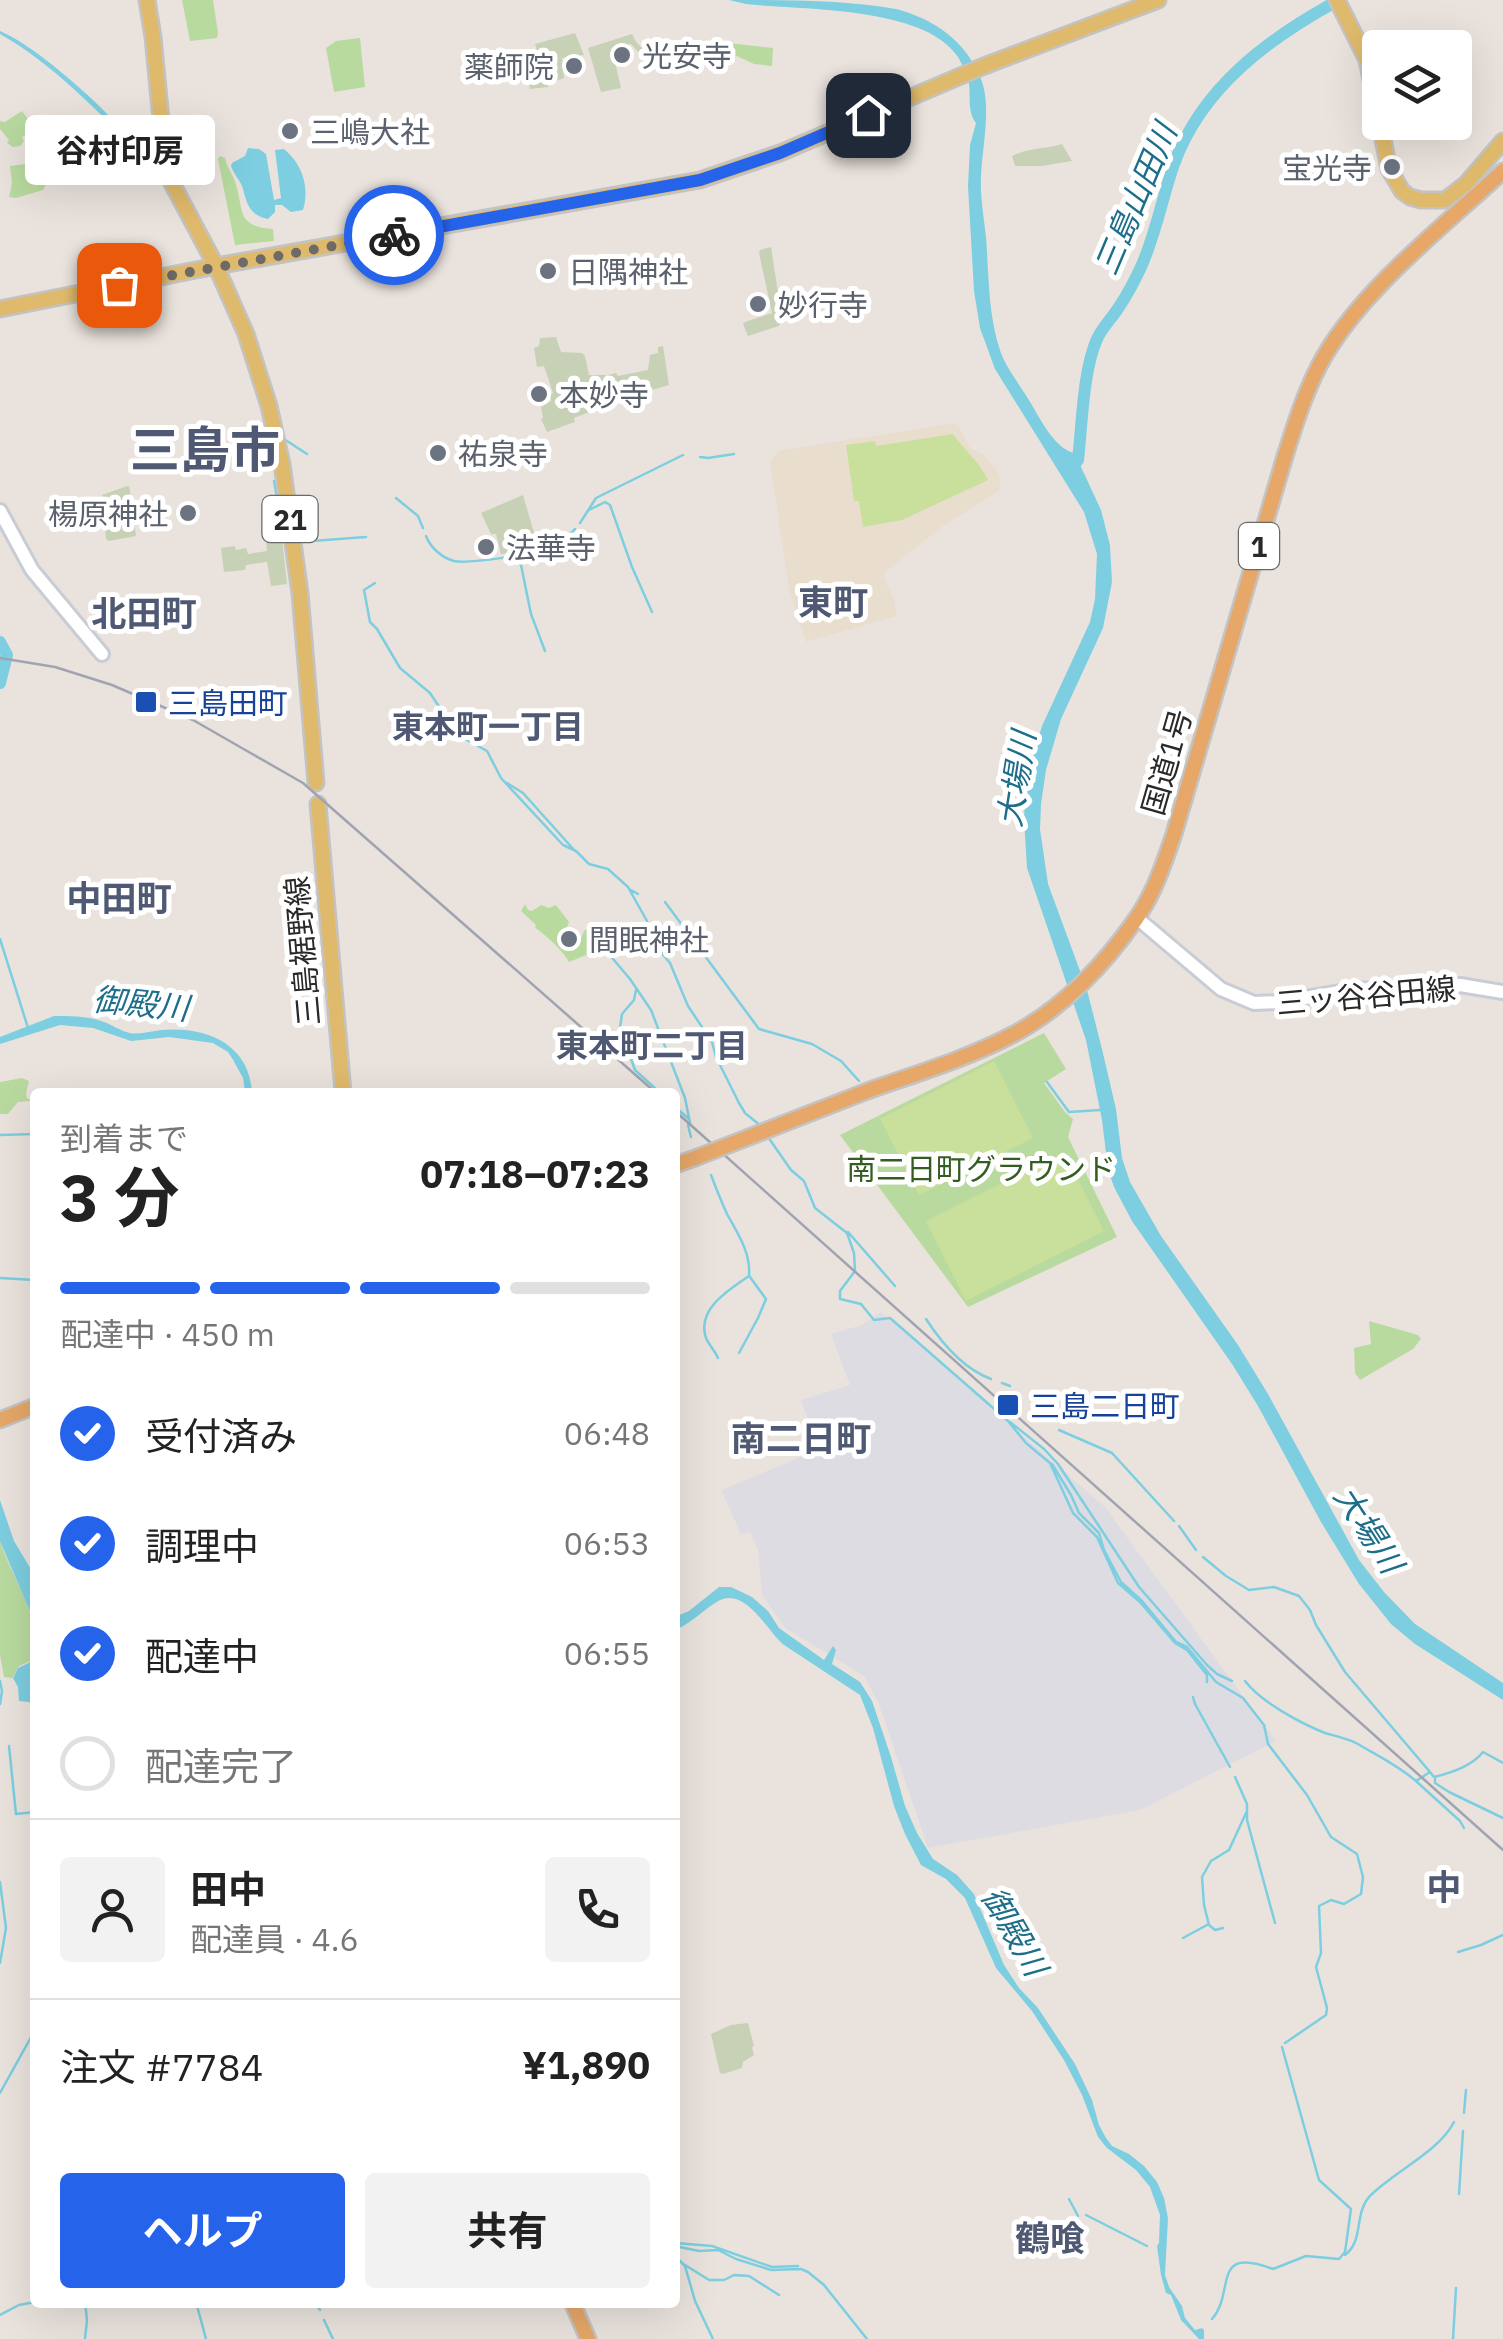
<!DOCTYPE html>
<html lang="ja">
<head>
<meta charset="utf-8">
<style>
	body { margin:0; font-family:"IBM Plex Sans","Noto Sans JP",sans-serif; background:#f2f2f2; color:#222; height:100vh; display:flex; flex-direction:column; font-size:38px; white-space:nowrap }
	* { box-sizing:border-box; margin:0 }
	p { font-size:32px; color:#767676 }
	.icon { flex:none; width:55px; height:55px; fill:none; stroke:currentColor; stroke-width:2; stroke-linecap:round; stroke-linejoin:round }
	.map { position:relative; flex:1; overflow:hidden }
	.drawer { position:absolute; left:30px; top:1088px; width:650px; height:1220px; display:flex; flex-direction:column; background:#fff; border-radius:10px; box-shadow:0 10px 40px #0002 }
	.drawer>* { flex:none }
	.buttons { position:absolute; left:1362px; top:30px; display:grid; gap:20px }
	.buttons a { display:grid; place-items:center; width:110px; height:110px; border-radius:10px; background:#fff; box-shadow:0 10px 40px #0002; font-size:50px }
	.pin { position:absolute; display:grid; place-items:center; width:85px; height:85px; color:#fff; margin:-42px; border-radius:20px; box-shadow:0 5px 15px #0006 }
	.courier { position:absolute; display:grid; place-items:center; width:100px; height:100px; margin:-50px; border:8px solid #2563eb; border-radius:50%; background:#fff; color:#222; box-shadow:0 2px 12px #0007 }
	.bubble { position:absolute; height:70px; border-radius:10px; background:#fff; box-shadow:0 10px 40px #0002; font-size:32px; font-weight:700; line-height:70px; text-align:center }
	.headline em { font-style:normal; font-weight:700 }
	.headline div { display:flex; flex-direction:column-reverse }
	.headline { display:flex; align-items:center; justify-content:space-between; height:170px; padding:0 30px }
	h1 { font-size:65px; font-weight:700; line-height:75px }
	.bar { display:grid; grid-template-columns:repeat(4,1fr); gap:15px 10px; align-content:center; height:120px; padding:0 30px }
	.bar i { height:12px; border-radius:8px; background:#e0e0e0 }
	.bar .selected { background:#2563eb }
	.bar p { grid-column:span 4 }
	.line { display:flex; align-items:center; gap:25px; padding:0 30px; border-top:2px solid #e0e0e0 }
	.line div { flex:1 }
	.round { display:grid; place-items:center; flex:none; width:105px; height:105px; border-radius:10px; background:#f2f2f2 }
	ol { padding:0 30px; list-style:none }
	li { display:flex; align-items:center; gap:30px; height:110px }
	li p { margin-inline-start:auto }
	li .icon { padding:10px; border-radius:50%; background:#2563eb; color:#fff; stroke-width:4 }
	li:last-child { color:#767676 }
	li i { width:55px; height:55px; border:5px solid #e0e0e0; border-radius:50% }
	.primary-button { display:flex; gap:20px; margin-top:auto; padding:20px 30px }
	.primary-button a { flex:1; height:115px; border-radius:10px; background:#2563eb; color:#fff; font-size:40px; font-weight:700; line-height:115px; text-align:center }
	.primary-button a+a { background:#f2f2f2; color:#222 }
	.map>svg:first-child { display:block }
	.industrial { fill:#dedce3 }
	.education { fill:#e9dece }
	.green { fill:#b8da9f }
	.cemetery { fill:#c6d1b6 }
	.pitch { fill:#c9e09c }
	.water { fill:#7ccee0 }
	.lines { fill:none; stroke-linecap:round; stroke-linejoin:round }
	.stream { stroke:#7ccee0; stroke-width:2.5 }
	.river { stroke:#7ccee0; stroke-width:12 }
	.secondary-casing { stroke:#c8ccd5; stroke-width:18 }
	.primary-casing { stroke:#c3c3c3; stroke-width:19 }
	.trunk-casing { stroke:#c3c3c3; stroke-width:19 }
	.secondary { stroke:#fff; stroke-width:12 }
	.primary { stroke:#e0ba6c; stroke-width:14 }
	.trunk { stroke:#e6a769; stroke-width:14 }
	.rail { stroke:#a0a4b1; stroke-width:2.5 }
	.trunk-bridge-casing { stroke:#c3c3c3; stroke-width:19; stroke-linecap:butt }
	.trunk-bridge { stroke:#e6a769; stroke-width:14 }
	.done { stroke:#6d6a68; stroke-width:10; stroke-dasharray:0 18 }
	.route { stroke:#2563eb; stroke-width:12 }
	.worship-dot { fill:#6b7280; stroke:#fff; stroke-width:4 }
	.transit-dot { fill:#1a4fb4; stroke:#fff; stroke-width:4 }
	.labels { text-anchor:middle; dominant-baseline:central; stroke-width:10; stroke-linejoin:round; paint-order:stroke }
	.shield { fill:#fff; stroke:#696969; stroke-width:2.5 }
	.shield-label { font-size:28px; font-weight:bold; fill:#292929 }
	.worship-label { font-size:30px; fill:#5b616d; stroke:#fff; text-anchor:start }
	.transit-label { font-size:30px; fill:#164399; stroke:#fff; text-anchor:start }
	.street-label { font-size:30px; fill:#292929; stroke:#fff }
	.park-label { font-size:30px; fill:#345d22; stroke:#fff }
	.water-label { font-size:32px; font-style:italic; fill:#1d6e8a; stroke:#fff }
	.neighbourhood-label { font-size:32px; font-weight:bold; fill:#4f5974; stroke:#fff }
	.quarter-label { font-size:35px; font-weight:bold; fill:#4f5974; stroke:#fff }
	.town-label { font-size:50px; font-weight:bold; fill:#4f5974; stroke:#fff }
</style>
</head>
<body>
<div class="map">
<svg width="1503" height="2339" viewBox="0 0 1503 2339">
	<rect width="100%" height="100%" fill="#eae3dd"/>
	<path class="industrial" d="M881 1312 1105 1507 1276 1741 1140 1810 928 1848 878 1702 864 1676 785 1628 762 1595 758 1550 750 1532 741 1534 721 1490 815 1451V1440L801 1400 850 1385 831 1334 862 1325Z"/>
	<path class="education" d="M954 423 959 427 970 448 984 455 997 471 1001 478 999 491 943 526 886 571 884 577 894 600 897 616 806 642 789 589 770 462 778 451Z"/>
	<path class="green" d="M182 0H213L218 33 217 38 190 41Z
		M360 38 365 87 334 92 326 48 336 41Z
		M728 43 773 48 772 66 754 64 726 51Z
		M22 111 30 122 31 132 22 137 24 141 20 146 13 147 7 143 9 140 0 129V121L5 122Z
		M35 148H50L51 154 58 157 59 165 53 173 47 175 49 179 43 190 16 198 9 197 12 183 10 166 25 164 38 165 39 161Z
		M220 156 225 158C227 167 232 173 235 182 245 209 234 226 273 229L274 241 235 245 218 159Z
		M525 904 528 910 532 911 541 905 549 908 556 905 569 922 565 933 567 943 572 945C583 941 580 937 585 930L597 929 601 949 569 962C565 953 544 933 535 928L536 925 521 911Z
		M1044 1033 1066 1069 1044 1083 1065 1112 1073 1119 1068 1137 1117 1237 968 1307 840 1135Z
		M22 1078 29 1081 26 1094 27 1098 32 1101 18 1102 8 1114H0V1082Z
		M1369 1321 1418 1335 1421 1339 1413 1349 1360 1380 1355 1373 1354 1348 1371 1344Z
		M0 1541C9 1570 27 1596 34 1626 37 1636 35 1649 35 1659L19 1666 12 1678 4 1677 0 1655Z"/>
	<path class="cemetery" d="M575 33 584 55 562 58 564 78 548 84V87L530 89 526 73 517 75 515 66 538 54 535 44Z
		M632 34 636 42 665 71 660 75 631 44 612 49 621 88 601 92 588 48Z
		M1062 144 1072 161 1042 166H1015L1012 156C1030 147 1043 150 1062 144Z
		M771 247 782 319 779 326 748 336 743 324 745 322 772 313 759 253 760 250Z
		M556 337 561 352 582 353 585 356 589 375H606L615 402 574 418 575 422 547 432 541 419 543 418 541 407 551 401 550 395 553 393 544 366 537 367 534 348 539 346 540 338Z
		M663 346 669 385 618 400 608 375 616 373 618 376 648 370 650 355 658 353V347Z
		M127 486H129L130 491 136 536 109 541 106 539 105 528 111 526 102 495Z
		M523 495 539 550 501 554 496 534H491L481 513Z
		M282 538 287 584 271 586 267 562 246 565 245 570 224 572 221 548 235 546 236 550 246 548 248 554 267 551 266 540Z
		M748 2023 754 2046 752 2047 754 2055 743 2062 742 2068 723 2074 720 2073 711 2034 731 2025Z"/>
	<path class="pitch" d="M953 434C965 451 979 461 988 480L902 520 863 527 859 501H854L846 445 875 441 876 446Z
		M994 1061 1033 1138 919 1195 880 1119Z
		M1064 1152 1104 1231 966 1301 926 1221Z"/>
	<path class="water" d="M729 0C783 0 844 0 896 9 934 19 966 41 981 79 992 107 982 147 981 177 980 197 984 218 986 237 989 276 988 321 1003 358 1009 371 1019 384 1027 397 1038 414 1053 448 1074 453L1078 444 1083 445 1081 467 1101 510 1110 545 1112 582 1103 628 1061 719 1046 770 1041 804 1040 829 1048 884 1087 990 1102 1049 1116 1109 1122 1158 1130 1182 1161 1236 1238 1345 1268 1394 1359 1560 1384 1592 1415 1624 1503 1683V1700L1415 1644 1391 1624 1359 1584 1321 1522 1258 1406 1232 1364 1132 1221 1114 1187 1108 1169 1102 1120 1086 1040 1027 868 1024 819 1025 799 1031 762 1042 726 1090 622 1095 599 1097 554 1084 512 995 369 980 328 974 291 968 186 970 145 976 123C966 110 972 93 968 78 966 71 961 63 958 57 925 6 802 10 746 4Z
		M0 31C39 47 121 121 143 155 97 112 55 65 0 34Z
		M248 148 259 149 266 154 274 200 281 198 275 150 284 149C302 164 310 186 303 210L291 212 282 205H275V212L268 219C250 215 247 205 243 189 241 181 234 175 231 166L232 163 245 156Z
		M54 1016C70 1016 86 1016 101 1021 111 1024 120 1031 130 1033 141 1035 151 1031 161 1030 205 1026 249 1043 252 1092H245L243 1078 232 1058 228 1052 213 1043 169 1037 131 1041 93 1028 60 1025 0 1044V1037Z
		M0 1500 14 1541 35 1576V1623L0 1541Z
		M719 1587H731L752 1597 768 1611 779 1628 824 1660 833 1646 836 1650 832 1664 860 1682 872 1701 891 1757 905 1806 917 1833 933 1859 957 1875 974 1894 1004 1965 1019 1988 1038 2008 1075 2064 1092 2100 1099 2125 1106 2138 1112 2146 1129 2154 1144 2166 1157 2182 1164 2198 1168 2218 1165 2275 1169 2287 1182 2306 1185 2318 1195 2330 1202 2328 1204 2330V2339H1199L1181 2320 1171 2295 1166 2293 1161 2275 1157 2246 1159 2243 1160 2215 1150 2187 1136 2170 1107 2148 1098 2137 1082 2095 1064 2060 1032 2011 996 1968 965 1898 946 1879 921 1865 905 1834 894 1806 873 1728 860 1695 784 1645C766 1630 744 1583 715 1603 701 1612 690 1624 675 1630V1617L689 1611Z
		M35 1660V1708L29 1702 19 1701 18 1687 13 1678 18 1668Z"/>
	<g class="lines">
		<path class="stream" d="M261 422 258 423 266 451
			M284 439 307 454
			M700 457 708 458 734 454
			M274 481 282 525
			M396 498 418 516 423 528
			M589 510 605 502 610 505 632 567 652 612
			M580 523 596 498 683 455
			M303 529 312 541 366 537
			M426 536C430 547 442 558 454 561 468 564 537 554 549 548 559 543 568 537 575 529
			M502 558 515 560 521 565 531 614 545 651
			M375 583 364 590 370 622 377 629 400 668 430 693 458 735 487 751 501 778 563 845 576 851 589 864 608 869 628 887 647 921 653 943 670 963 688 1006 712 1042 716 1057 739 1103 745 1113 761 1126
			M507 783 523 793 575 851
			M629 889 638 894
			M665 902 759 1029 812 1044 841 1061 859 1081
			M0 939 28 1028
			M608 953 630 979 651 1010 685 1098 690 1123
			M636 990 634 1000 622 1014 620 1028 635 1070 659 1092
			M1047 1082 1069 1112 1100 1110
			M675 1107 689 1119
			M688 1125 691 1137
			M0 1135 35 1134
			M768 1137 791 1170 804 1181 815 1208 847 1233 854 1253 855 1271 840 1291V1299L861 1304 874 1320 890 1318 1008 1421 1026 1443 1050 1463 1073 1513 1097 1537 1118 1583 1140 1602 1175 1643 1187 1650 1207 1675V1682
			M711 1175C716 1188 721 1201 727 1214 738 1234 751 1253 749 1276 730 1289 696 1309 706 1338 709 1345 715 1351 718 1358
			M848 1232 895 1286
			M0 1278 35 1280
			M926 1319C941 1342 964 1369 991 1379
			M739 1353 758 1318 766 1299 750 1277
			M1002 1383 1010 1386
			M1010 1422 1044 1449 1058 1464 1139 1587 1207 1665 1217 1674 1232 1681
			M1059 1430 1112 1453 1174 1521
			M1052 1464 1071 1495 1079 1513 1099 1533 1104 1550 1121 1582 1142 1601 1176 1642 1187 1647 1216 1682 1243 1698 1264 1725 1268 1744 1307 1795 1331 1837 1357 1854 1363 1877 1361 1894 1344 1904 1331 1900 1319 1906 1321 1953 1316 1967 1327 2008 1326 2015 1285 2043
			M1179 1526 1196 1550
			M1203 1557 1226 1576 1249 1590 1274 1587 1299 1596 1310 1610 1316 1625 1345 1672 1430 1772
			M0 1681 2 1691 0 1704
			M1245 1681C1261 1702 1300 1723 1325 1733 1335 1736 1346 1738 1356 1743 1378 1756 1396 1764 1416 1781L1430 1772 1434 1777C1451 1773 1472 1766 1483 1752L1503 1763
			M1193 1697 1195 1704 1230 1767
			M9 1746 16 1814 35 1812
			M1235 1777 1247 1804V1820L1275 1923
			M1435 1779V1783L1449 1792 1503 1818
			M1417 1782 1460 1821 1464 1828
			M0 1882 6 1928 0 1963
			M35 1908V1910
			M1223 1928 1215 1930 1209 1925 1204 1905 1202 1877 1211 1861 1229 1850 1246 1813
			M1183 1938 1207 1925
			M1458 1952 1481 1945 1503 1935
			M0 2093 35 2030
			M1464 2113 1466 2090
			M1459 2194 1463 2131
			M1069 2199 1078 2216
			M1086 2215 1147 2246
			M675 2243 712 2246 772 2267 798 2266
			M675 2246 699 2251 718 2250 736 2259 771 2270 801 2269 808 2272 824 2285 867 2339
			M1345 2255C1364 2241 1354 2214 1369 2197 1393 2172 1439 2152 1454 2122
			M675 2256 685 2266 695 2301 713 2339
			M685 2265 709 2280H724L734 2275 749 2276 779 2295
			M196 2302 206 2339
			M315 2302 320 2310
			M0 2315 19 2305 35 2302
			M1212 2319C1236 2292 1210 2245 1273 2269L1306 2256 1339 2259 1345 2252 1351 2209 1319 2180 1282 2047
			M324 2320 333 2339
			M85 2339 87 2320 85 2302
			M1453 2339 1456 2288"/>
		<path class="river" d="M1078 460C1082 425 1083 370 1097 339 1102 328 1112 318 1119 307 1127 295 1135 280 1141 267 1156 234 1162 198 1174 164 1202 87 1269 38 1339 0
			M0 642 7 655 0 683"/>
		<defs>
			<path id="secondary" d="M0 511 32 570 102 654
				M1137 918 1221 989 1254 1003 1281 1002 1352 990 1460 985 1503 992"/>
			<path id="primary" d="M147 0 153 37 166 172 216 266 246 334 269 406 282 464 300 593 316 783
				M1337 0 1367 60 1389 169 1402 191 1410 197 1421 200H1445L1466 184 1503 141
				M0 309 216 266 700 180 780 153 984 66 1158 0
				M318 804 343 1092"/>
			<path id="trunk" d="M870 1090C918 1073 969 1058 1014 1034 1063 1008 1105 964 1136 919 1154 894 1164 863 1174 834L1285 456C1296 421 1307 386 1325 355 1366 286 1444 226 1503 171
				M675 1165 695 1158
				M0 1420 35 1406
				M572 2302 588 2339"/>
		</defs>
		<use href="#secondary" class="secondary-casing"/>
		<use href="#primary" class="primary-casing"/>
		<use href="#trunk" class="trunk-casing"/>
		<use href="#secondary" class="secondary"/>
		<use href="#primary" class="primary"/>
		<use href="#trunk" class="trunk"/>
		<path class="rail" d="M0 658 55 667 112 685 193 720 303 783 655 1092
			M675 1111 1503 1850"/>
		<defs>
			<path id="trunk-bridge" d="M695 1158 870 1090"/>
		</defs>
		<use href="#trunk-bridge" class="trunk-bridge-casing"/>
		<use href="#trunk-bridge" class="trunk-bridge"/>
	</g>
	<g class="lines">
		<path class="done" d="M119 285 394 235"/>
		<path class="route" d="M394 235 700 180 780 153 868 115"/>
	</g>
	<g class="worship-dot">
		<circle cx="622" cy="55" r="10"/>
		<circle cx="574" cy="66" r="10"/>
		<circle cx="290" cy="131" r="10"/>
		<circle cx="1392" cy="167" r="10"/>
		<circle cx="548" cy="271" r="10"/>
		<circle cx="758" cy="304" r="10"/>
		<circle cx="539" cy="394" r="10"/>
		<circle cx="438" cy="453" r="10"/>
		<circle cx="188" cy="513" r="10"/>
		<circle cx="486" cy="547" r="10"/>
		<circle cx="569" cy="939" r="10"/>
	</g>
	<g class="transit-dot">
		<rect x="134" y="690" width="24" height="24" rx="5"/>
		<rect x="996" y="1393" width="24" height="24" rx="5"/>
	</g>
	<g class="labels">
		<g class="shield">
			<rect x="262.5" y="496" width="55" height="46" rx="8"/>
			<rect x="1239" y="523" width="40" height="46" rx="8"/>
		</g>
		<g class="shield-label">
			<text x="290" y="519">21</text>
			<text x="1259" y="546">1</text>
		</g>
		<g class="worship-label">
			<text x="642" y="55">光安寺</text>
			<text x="554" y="66" text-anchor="end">薬師院</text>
			<text x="310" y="131">三嶋大社</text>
			<text x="1372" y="167" text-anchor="end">宝光寺</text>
			<text x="568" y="271">日隅神社</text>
			<text x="778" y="304">妙行寺</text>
			<text x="559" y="394">本妙寺</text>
			<text x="458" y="453">祐泉寺</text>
			<text x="168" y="513" text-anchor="end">楊原神社</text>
			<text x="506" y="547">法華寺</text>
			<text x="589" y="939">間眠神社</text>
		</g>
		<g class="transit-label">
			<text x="168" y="702">三島田町</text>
			<text x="1030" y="1405">三島二日町</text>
		</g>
		<g class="street-label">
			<text transform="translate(1166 762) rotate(-74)">国道1号</text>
			<text transform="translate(302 951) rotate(-95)">三島裾野線</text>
			<text transform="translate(1366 995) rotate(-5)">三ッ谷谷田線</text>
		</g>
		<g class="park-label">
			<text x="981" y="1168">南二日町グラウンド</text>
		</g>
		<g class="water-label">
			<text transform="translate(1135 199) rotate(-67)">三島山田川</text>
			<text transform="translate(1016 779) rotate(-81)">大場川</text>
			<text transform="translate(141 1003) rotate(6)">御殿川</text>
			<text transform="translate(1369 1529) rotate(57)">大場川</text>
			<text transform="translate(1015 1931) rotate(60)">御殿川</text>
		</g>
		<g class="neighbourhood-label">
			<text x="488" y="726">東本町一丁目</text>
			<text x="652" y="1045">東本町二丁目</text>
		</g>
		<g class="quarter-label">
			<text x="833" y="602">東町</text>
			<text x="144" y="613">北田町</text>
			<text x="119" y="898">中田町</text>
			<text x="801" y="1438">南二日町</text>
			<text x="1444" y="1887">中</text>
			<text x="1050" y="2238">鶴喰</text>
		</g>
		<g class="town-label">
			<text x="205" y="449">三島市</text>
		</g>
	</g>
</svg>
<div class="buttons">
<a><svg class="icon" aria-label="layers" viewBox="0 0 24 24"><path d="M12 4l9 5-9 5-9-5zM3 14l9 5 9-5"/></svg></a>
</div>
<div class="pin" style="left:119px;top:285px;background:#ea580c"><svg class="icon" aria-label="bag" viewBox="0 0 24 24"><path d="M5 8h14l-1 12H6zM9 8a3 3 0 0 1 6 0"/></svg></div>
<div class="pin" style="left:868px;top:115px;background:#1f2937"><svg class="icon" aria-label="home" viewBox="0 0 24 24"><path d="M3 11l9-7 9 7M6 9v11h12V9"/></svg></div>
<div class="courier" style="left:394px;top:235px"><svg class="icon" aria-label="bike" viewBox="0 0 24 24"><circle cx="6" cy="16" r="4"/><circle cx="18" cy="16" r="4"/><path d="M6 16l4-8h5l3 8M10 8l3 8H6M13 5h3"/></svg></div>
<div class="bubble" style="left:25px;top:115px;width:190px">谷村印房</div>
<section class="drawer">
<div class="headline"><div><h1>3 分</h1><p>到着まで</p></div><em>07:18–07:23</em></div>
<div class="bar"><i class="selected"></i><i class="selected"></i><i class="selected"></i><i></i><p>配達中 · 450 m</p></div>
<ol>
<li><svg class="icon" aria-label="check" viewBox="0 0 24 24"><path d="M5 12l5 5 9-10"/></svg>受付済み<p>06:48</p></li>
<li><svg class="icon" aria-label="check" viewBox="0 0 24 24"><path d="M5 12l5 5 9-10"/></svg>調理中<p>06:53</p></li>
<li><svg class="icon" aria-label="check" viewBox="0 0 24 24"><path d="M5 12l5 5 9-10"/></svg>配達中<p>06:55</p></li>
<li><i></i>配達完了</li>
</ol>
<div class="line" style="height:180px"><a class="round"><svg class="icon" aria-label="person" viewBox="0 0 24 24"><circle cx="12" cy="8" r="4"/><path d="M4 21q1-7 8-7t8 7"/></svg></a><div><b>田中</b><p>配達員 · 4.6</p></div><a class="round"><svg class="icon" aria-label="phone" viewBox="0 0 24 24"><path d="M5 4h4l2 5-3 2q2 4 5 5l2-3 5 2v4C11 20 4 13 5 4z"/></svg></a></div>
<div class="line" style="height:130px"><div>注文 #7784</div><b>¥1,890</b></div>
<div class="primary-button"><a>ヘルプ</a><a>共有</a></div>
</section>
</div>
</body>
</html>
